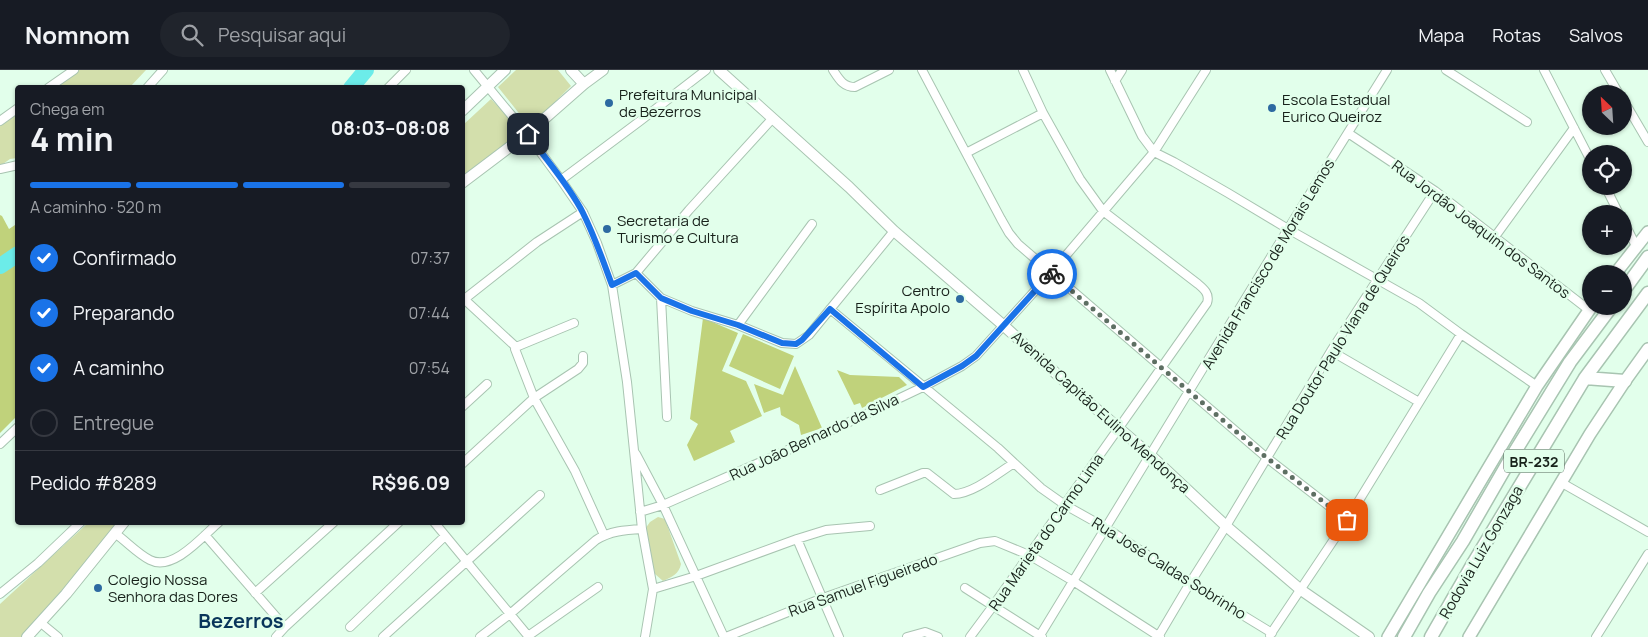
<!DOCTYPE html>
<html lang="pt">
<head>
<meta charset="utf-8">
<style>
	body { margin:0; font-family:Manrope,sans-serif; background:#20242c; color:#f1f3f6; height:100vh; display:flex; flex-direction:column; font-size:19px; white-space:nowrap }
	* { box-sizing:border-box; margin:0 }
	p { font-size:16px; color:#9ea1a6 }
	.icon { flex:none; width:28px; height:28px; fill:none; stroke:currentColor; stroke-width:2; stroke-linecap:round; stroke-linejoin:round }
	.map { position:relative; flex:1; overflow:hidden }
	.drawer { position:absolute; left:15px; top:15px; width:450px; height:440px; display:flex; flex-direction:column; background:#171b24; border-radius:5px; box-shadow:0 1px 4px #0004 }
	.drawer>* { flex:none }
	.needle { width:32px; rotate:335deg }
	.buttons { position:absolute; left:1582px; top:15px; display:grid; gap:10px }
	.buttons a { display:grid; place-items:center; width:50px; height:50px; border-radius:50%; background:#171b24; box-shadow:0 1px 4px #0004; font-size:25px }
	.pin { position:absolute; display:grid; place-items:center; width:42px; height:42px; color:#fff; margin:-21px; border-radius:10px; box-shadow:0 2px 8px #0006 }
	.courier { position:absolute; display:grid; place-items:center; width:50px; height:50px; margin:-25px; border:4px solid #1a73e8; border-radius:50%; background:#fff; color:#222; box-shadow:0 1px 6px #0007 }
	.overview em { font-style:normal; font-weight:700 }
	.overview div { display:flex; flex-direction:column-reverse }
	.overview { display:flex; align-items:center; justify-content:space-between; height:85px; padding:0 15px }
	h1 { font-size:32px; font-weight:700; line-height:38px }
	.bar { display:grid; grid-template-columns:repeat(4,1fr); gap:8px 5px; align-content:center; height:60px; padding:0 15px }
	.bar i { height:6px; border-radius:4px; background:#363941 }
	.bar .active { background:#1a73e8 }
	.bar p { grid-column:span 4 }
	.line { display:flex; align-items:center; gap:12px; padding:0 15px; border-top:1px solid #363941 }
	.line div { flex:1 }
	ol { padding:0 15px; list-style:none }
	li { display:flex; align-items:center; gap:15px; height:55px }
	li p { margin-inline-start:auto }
	li .icon { padding:5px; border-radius:50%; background:#1a73e8; color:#fff; stroke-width:4 }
	li:last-child { color:#9ea1a6 }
	li i { width:28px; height:28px; border:2px solid #363941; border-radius:50% }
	header { display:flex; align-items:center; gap:30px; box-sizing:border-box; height:70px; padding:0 25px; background:#171b24; border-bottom:1px solid #363941 }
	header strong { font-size:24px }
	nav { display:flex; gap:28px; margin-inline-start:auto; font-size:18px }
	.search { width:350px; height:45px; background:#20242c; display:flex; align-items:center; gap:12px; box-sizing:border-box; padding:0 18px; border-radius:28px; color:#9ea1a6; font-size:19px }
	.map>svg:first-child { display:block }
	.green { fill:#d3dfac }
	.forest { fill:#c0d27b }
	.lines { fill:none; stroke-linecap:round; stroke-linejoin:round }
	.river { stroke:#6cece9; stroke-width:16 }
	.minor-casing { stroke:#a8c4b1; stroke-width:10 }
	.secondary-casing { stroke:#a8c4b1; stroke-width:12 }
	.primary-casing { stroke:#a8c4b1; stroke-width:14 }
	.trunk-casing { stroke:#a8c4b1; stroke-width:15 }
	.minor { stroke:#fff; stroke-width:8 }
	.secondary { stroke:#fff; stroke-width:10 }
	.primary { stroke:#fff; stroke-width:11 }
	.trunk { stroke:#fff; stroke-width:12 }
	.done { stroke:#5e6f63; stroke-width:5; stroke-dasharray:0 9 }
	.route { stroke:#1a73e8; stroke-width:6 }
	.poi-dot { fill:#2d6aa1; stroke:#e2ffeb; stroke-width:2 }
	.labels { text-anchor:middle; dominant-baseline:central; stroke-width:5; stroke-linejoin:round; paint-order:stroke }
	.shield { fill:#e2ffeb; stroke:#546459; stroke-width:1 }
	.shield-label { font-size:14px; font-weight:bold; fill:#17211a }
	.poi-label { font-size:15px; fill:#17211a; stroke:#e2ffeb; text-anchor:start }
	.street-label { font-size:15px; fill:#17211a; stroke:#e2ffeb }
	.district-label { font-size:20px; font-weight:bold; fill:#09355a; stroke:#e2ffeb }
</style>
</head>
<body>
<header>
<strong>Nomnom</strong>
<div class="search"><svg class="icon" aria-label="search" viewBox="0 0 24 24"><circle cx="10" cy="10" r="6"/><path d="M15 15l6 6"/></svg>Pesquisar aqui</div>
<nav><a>Mapa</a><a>Rotas</a><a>Salvos</a></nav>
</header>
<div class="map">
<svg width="1648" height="567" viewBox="0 0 1648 567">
	<rect width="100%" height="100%" fill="#e2ffeb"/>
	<path class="green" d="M78 0H146L130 17 51 18Z
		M516 0H558L571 16 530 57 498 17Z
		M491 29 519 59V65L463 111V55Z
		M17 40V88L10 89 0 96V54Z
		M658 447 665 449 681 494C679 504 672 507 663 511L655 504 645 459 650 452Z
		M88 453H124L23 567H0V534Z"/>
	<path class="forest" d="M0 145 2 146 9 159 18 153 17 176 0 188Z
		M17 185V346L0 363V197Z
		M703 248 738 263 722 301 746 311 762 346 730 361 735 372 694 391 687 375 698 354 690 349Z
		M743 264 794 286 780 319 729 296Z
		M795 296 822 358 801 365 799 355 781 345 780 337 764 343 754 314 783 325Z
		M837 300 850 305 899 307 907 315 862 338 860 333 854 335Z"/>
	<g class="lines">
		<path class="river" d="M351 18 366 0
			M0 196 18 184"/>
		<defs>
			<path id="minor" d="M474 0 527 64 561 110 583 142 597 173 612 215 627 312 642 459 653 519 645 567
				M833 0C839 9 843 17 855 17L889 0
				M922 0 1001 149 1009 163 1018 174 1267 388 1347 450
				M1110 0 1142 66 1154 82 1174 92 1228 123 1288 159 1419 233 1461 264 1537 316
				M1446 0 1527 52
				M1544 0 1591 91
				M1605 0 1619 24
				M1115 11 1122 0
				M48 18 74 0
				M147 18 163 0
				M388 18 406 0
				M1624 31 1648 72
				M0 51 18 38
				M1348 63 1435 121 1589 240
				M966 83 1043 43
				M0 99 18 95
				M561 110 640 51 706 0
				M1605 116 1619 144
				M1624 152 1636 176
				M1494 168 1574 58
				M636 203 661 228 692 241 738 255 782 273 796 274 809 265 894 161
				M612 215 636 203 689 140 772 49
				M661 228 667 347
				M464 229 516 277
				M462 231 537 172 583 142
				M830 239 998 378 1041 418 1065 435 1106 458 1190 513 1272 563
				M574 253 516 277 515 279 534 328 575 401 604 465
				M738 255 812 154
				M1331 281 1419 332
				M462 337 487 314
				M0 374 18 357
				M636 384 663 435 724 567
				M462 394 534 328 578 299 583 293V286
				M1562 413 1648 462
				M880 420 923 403H927L954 424C973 424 998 403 1014 393
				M640 442 663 435 822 365 923 317 962 296 976 286 1051 203 1154 82 1206 0
				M434 452 529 567
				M116 464C127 472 138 484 150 490 173 502 203 466 219 452
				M205 465 285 557
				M797 469 839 567
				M965 518 1042 567
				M653 519 696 506 797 469 826 460 870 456
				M255 523 334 452
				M0 524 38 493 81 452
				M41 553 58 567
				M350 557 445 466
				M1270 565 1347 450 1461 264
				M528 566 598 517
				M276 567 285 557 399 452
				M383 567 540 425
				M480 567 510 544 596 470C610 461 625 460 642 459
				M726 567 823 528 980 473 995 471 1029 485 1073 511 1160 567
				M907 567 925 562 938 567
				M970 567 993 536 1207 233C1210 224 1204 219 1198 214L1103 141 1080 109 1043 43 1023 0
				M1039 567 1288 159 1387 0
				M1158 567 1190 513 1226 456 1331 281 1435 121
				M1596 567 1648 484"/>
			<path id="secondary" d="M571 0 584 14
				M719 0 849 117 894 161 1003 255 1072 318 1150 385 1226 456 1301 520 1369 567
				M462 41 505 0
				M462 113 527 64 584 14 603 0
				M27 567 66 524 124 452"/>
			<path id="primary" d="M1615 204 1648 162
				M1388 567 1537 316 1592 236
				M1469 567 1590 364 1625 311 1648 279"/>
			<path id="trunk" d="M1624 220 1648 187
				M1585 308 1625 311
				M1404 567 1429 523 1463 471 1508 393 1570 292 1612 236
				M1431 567 1474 492 1585 308 1648 223"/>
		</defs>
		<use href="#minor" class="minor-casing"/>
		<use href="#secondary" class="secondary-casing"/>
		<use href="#primary" class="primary-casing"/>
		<use href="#trunk" class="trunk-casing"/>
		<use href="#minor" class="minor"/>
		<use href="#secondary" class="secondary"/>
		<use href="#primary" class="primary"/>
		<use href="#trunk" class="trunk"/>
	</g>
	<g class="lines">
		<path class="done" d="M1052 204 1267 388 1347 450"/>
		<path class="route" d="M528 64C546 90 569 115 583 143 595 167 603 191 612 215L636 203 661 228 692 241 738 255 782 273 796 274 802 270 830 239 923 317 962 296 976 286 1051 203 1052 204"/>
	</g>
	<g class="poi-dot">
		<circle cx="609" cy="33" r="5"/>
		<circle cx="1272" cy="38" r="5"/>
		<circle cx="607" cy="159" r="5"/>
		<circle cx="960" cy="229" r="5"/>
		<circle cx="98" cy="518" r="5"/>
	</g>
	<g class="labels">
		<rect class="shield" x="1504" y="379.5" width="60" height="23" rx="4"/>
		<g class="shield-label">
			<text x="1534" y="391">BR-232</text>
		</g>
		<g class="poi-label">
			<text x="619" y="24">Prefeitura Municipal<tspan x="619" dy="17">de Bezerros</tspan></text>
			<text x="1282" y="29">Escola Estadual<tspan x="1282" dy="17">Eurico Queiroz</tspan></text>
			<text x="617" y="150">Secretaria de<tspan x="617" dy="17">Turismo e Cultura</tspan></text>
			<text x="950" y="220" text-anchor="end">Centro<tspan x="950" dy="17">Espírita Apolo</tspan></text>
			<text x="108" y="509">Colegio Nossa<tspan x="108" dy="17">Senhora das Dores</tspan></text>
		</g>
		<g class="street-label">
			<text transform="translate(1481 159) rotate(37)">Rua Jordão Joaquim dos Santos</text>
			<text transform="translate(1268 194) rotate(-59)">Avenida Francisco de Morais Lemos</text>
			<text transform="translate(1343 267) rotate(-58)">Rua Doutor Paulo Viana de Queiros</text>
			<text transform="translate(1101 342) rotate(42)">Avenida Capitão Eulino Mendonça</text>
			<text transform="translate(814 367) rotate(-25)">Rua João Bernardo da Silva</text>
			<text transform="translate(1046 462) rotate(-55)">Rua Marieta do Carmo Lima</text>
			<text transform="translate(1481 482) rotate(-60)">Rodovia Luiz Gonzaga</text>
			<text transform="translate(1169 498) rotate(32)">Rua José Caldas Sobrinho</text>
			<text transform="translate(863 515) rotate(-20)">Rua Samuel Figueiredo</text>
		</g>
		<g class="district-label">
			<text x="241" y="550">Bezerros</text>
		</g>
	</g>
</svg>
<div class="buttons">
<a><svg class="needle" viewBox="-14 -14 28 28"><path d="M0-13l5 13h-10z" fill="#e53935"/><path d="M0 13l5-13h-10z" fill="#9ea1a6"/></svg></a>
<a><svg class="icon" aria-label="locate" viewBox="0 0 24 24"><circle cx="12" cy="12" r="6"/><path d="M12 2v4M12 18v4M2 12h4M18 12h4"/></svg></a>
<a>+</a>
<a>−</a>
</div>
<div class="pin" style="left:1347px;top:450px;background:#ea580c"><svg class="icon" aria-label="bag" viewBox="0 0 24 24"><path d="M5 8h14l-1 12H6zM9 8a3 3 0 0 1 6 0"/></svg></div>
<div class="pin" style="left:528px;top:64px;background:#1f2937"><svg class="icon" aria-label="home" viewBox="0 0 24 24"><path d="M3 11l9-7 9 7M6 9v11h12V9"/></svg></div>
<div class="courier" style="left:1052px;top:204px"><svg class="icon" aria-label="bike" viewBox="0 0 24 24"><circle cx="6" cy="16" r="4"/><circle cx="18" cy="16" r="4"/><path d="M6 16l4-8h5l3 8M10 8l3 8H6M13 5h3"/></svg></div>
<section class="drawer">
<div class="overview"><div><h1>4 min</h1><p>Chega em</p></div><em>08:03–08:08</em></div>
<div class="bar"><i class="active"></i><i class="active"></i><i class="active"></i><i></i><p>A caminho · 520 m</p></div>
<ol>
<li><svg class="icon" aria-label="check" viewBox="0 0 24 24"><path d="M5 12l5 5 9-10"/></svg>Confirmado<p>07:37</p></li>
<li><svg class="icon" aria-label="check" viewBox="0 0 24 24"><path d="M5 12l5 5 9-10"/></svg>Preparando<p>07:44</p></li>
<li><svg class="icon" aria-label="check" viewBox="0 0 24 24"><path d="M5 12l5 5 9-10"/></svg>A caminho<p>07:54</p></li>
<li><i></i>Entregue</li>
</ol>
<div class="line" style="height:65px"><div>Pedido #8289</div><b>R$96.09</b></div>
</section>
</div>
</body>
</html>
